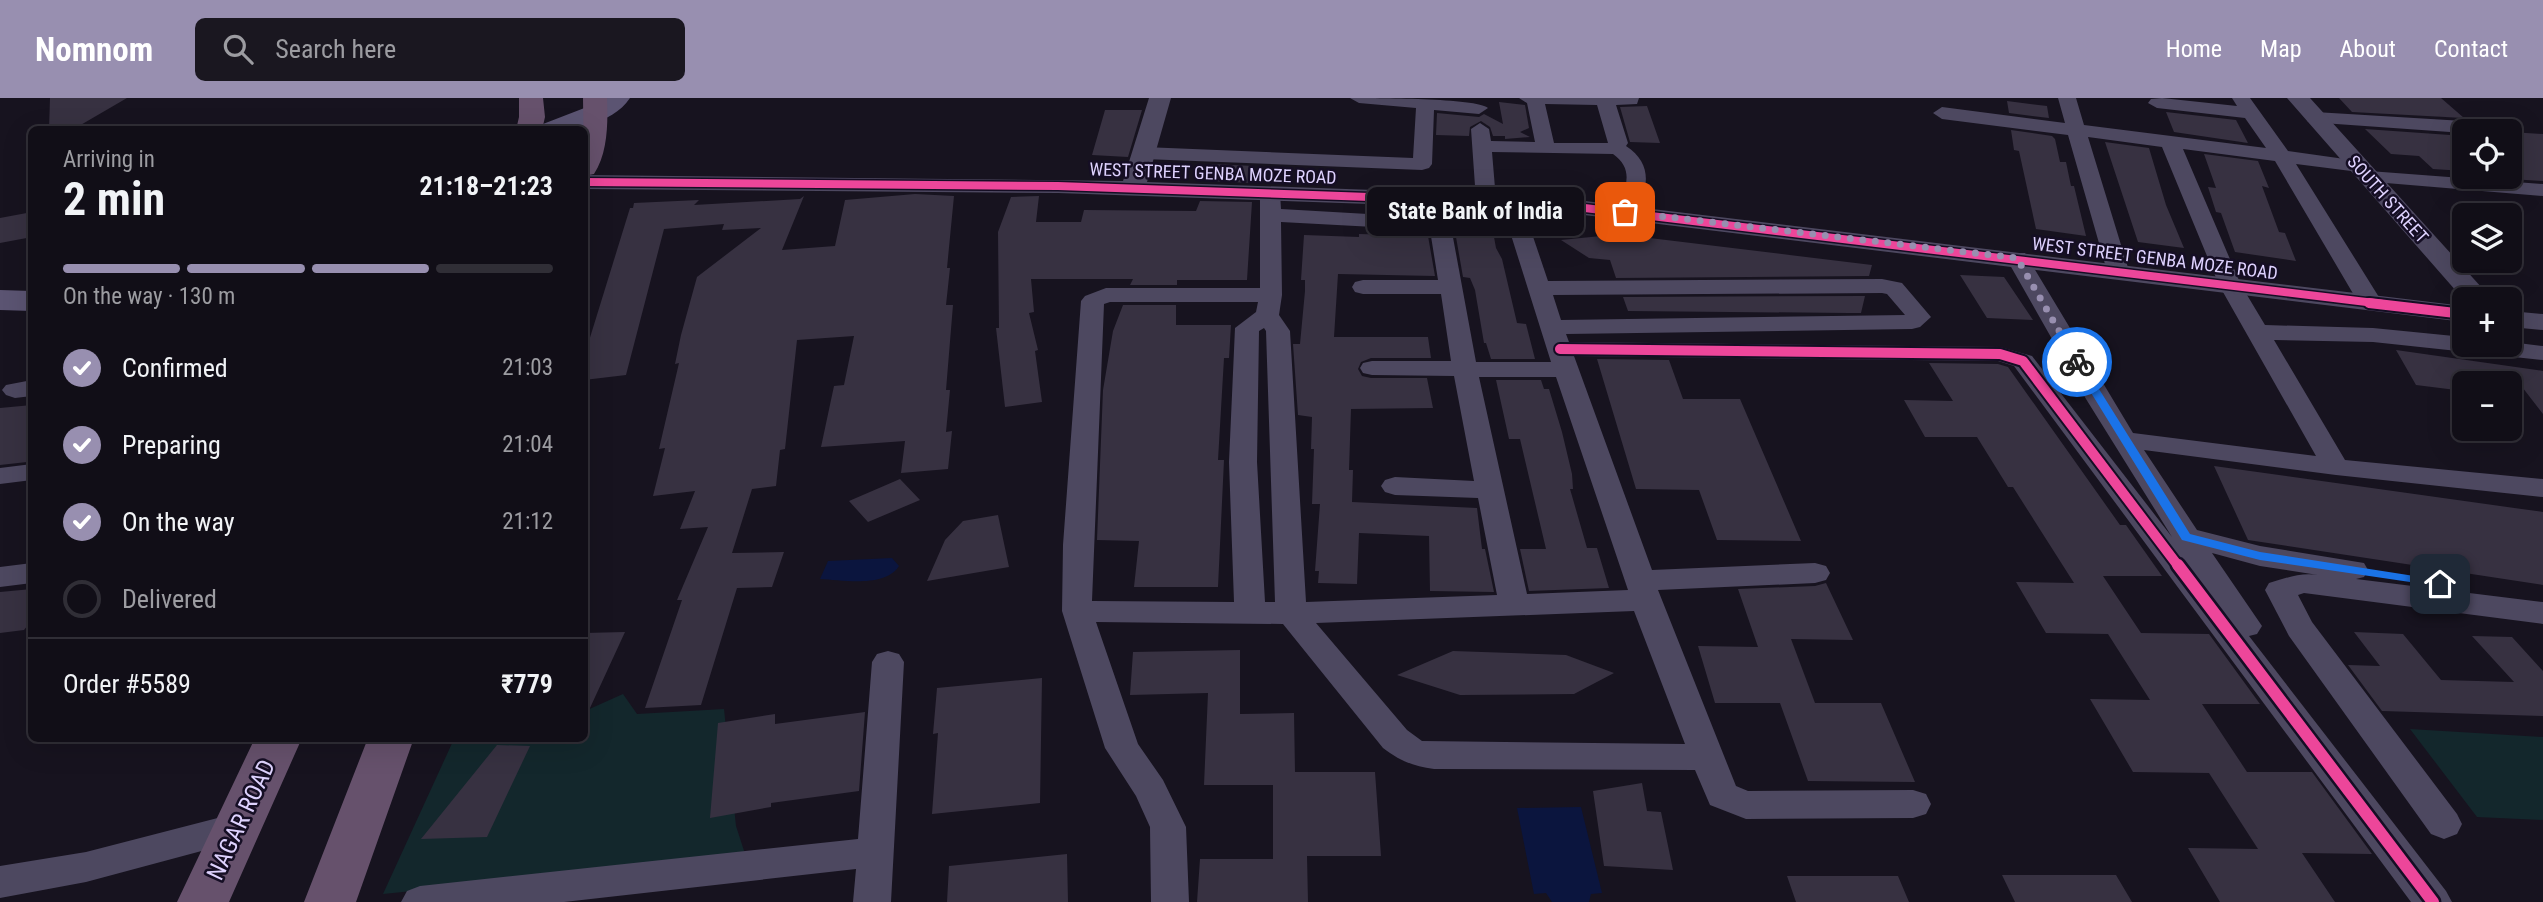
<!DOCTYPE html>
<html lang="en">
<head>
<meta charset="utf-8">
<style>
	body { margin:0; font-family:"Roboto Condensed",sans-serif; background:#1a1720; color:#f1f3f6; height:100vh; display:flex; flex-direction:column; font-size:26px; white-space:nowrap }
	* { box-sizing:border-box; margin:0 }
	p { font-size:23px; color:#9c9ca1 }
	.icon { flex:none; width:38px; height:38px; fill:none; stroke:currentColor; stroke-width:2; stroke-linecap:round; stroke-linejoin:round }
	.map { position:relative; flex:1; overflow:hidden }
	.drawer { position:absolute; left:28px; top:28px; width:560px; height:616px; display:flex; flex-direction:column; background:#110e17; border-radius:10px; box-shadow:0 7px 28px #0002,0 0 0 2px #302e36 }
	.drawer>* { flex:none }
	.controls { position:absolute; left:2452px; top:21px; display:grid; gap:14px }
	.controls a { display:grid; place-items:center; width:70px; height:70px; border-radius:10px; background:#110e17; box-shadow:0 7px 28px #0002,0 0 0 2px #302e36; font-size:35px }
	.pin { position:absolute; display:grid; place-items:center; width:60px; height:60px; color:#fff; margin:-30px; border-radius:14px; box-shadow:0 4px 10px #0006 }
	.courier { position:absolute; display:grid; place-items:center; width:70px; height:70px; margin:-35px; border:5px solid #1a73e8; border-radius:50%; background:#fff; color:#222; box-shadow:0 2px 9px #0007 }
	.bubble { position:absolute; height:49px; border-radius:10px; background:#110e17; box-shadow:0 7px 28px #0002,0 0 0 2px #302e36; font-size:23px; font-weight:700; line-height:49px; text-align:center }
	.summary em { font-style:normal; font-weight:700 }
	.summary div { display:flex; flex-direction:column-reverse }
	.summary { display:flex; align-items:center; justify-content:space-between; height:119px; padding:0 35px }
	h1 { font-size:46px; font-weight:700; line-height:52px }
	.bar { display:grid; grid-template-columns:repeat(4,1fr); gap:10px 7px; align-content:center; height:84px; padding:0 35px }
	.bar i { height:9px; border-radius:5px; background:#302e36 }
	.bar .selected { background:#988fb0 }
	.bar p { grid-column:span 4 }
	.line { display:flex; align-items:center; gap:18px; padding:0 35px; border-top:2px solid #302e36 }
	.line div { flex:1 }
	ol { padding:0 35px; list-style:none }
	li { display:flex; align-items:center; gap:21px; height:77px }
	li p { margin-inline-start:auto }
	li .icon { padding:7px; border-radius:50%; background:#988fb0; color:#fff; stroke-width:4 }
	li:last-child { color:#9c9ca1 }
	li i { width:38px; height:38px; border:4px solid #302e36; border-radius:50% }
	header { display:flex; align-items:center; gap:42px; box-sizing:border-box; height:98px; padding:0 35px; background:#988fb0; color:#fff }
	header strong { font-size:33px }
	nav { display:flex; gap:38px; margin-inline-start:auto; font-size:24px }
	.search { width:490px; height:63px; background:#1a1720; display:flex; align-items:center; gap:18px; box-sizing:border-box; padding:0 24px; border-radius:10px; color:#9c9ca1; font-size:26px }
	.map>svg:first-child { display:block }
	.green { fill:#13272c }
	.water { fill:#0b153e }
	.building { fill:#373141 }
	.lines { fill:none; stroke-linecap:round; stroke-linejoin:round }
	.minor { fill:#4d4860; fill-rule:evenodd }
	.tertiary { fill:#4d4860; fill-rule:evenodd }
	.secondary { fill:#5b5472; fill-rule:evenodd }
	.trunk { fill:#66516c; fill-rule:evenodd }
	.cycleway-far2-casing { stroke:#150e24; stroke-width:11 }
	.cycleway-far1-casing { stroke:#150e24; stroke-width:14 }
	.cycleway-casing { stroke:#150e24; stroke-width:17 }
	.cycleway-far2 { stroke:#ed469a; stroke-width:8 }
	.cycleway-far1 { stroke:#ed469a; stroke-width:10 }
	.cycleway { stroke:#ed469a; stroke-width:12 }
	.route { fill:#1a73e8 }
	.done { stroke:#988fb0; stroke-width:7; stroke-dasharray:0 12.6 }
	.labels { text-anchor:middle; dominant-baseline:central; stroke-width:5; stroke-linejoin:round; paint-order:stroke }
	.far-street-label { font-size:18px; fill:#ded2fe; stroke:#150e24 }
	.near-street-label { font-size:24px; fill:#ded2fe; stroke:#150e24 }
</style>
</head>
<body>
<header>
<strong>Nomnom</strong>
<div class="search"><svg class="icon" aria-label="search" viewBox="0 0 24 24"><circle cx="10" cy="10" r="6"/><path d="M15 15l6 6"/></svg>Search here</div>
<nav><a>Home</a><a>Map</a><a>About</a><a>Contact</a></nav>
</header>
<div class="map">
<svg width="2543" height="804" viewBox="0 0 2543 804">
	<rect width="100%" height="100%" fill="#17131f"/>
	<path class="green" d="M623 596 637 616 724 611 736 728 746 759 383 796 454 641 584 640 585 613Z
		M2410 631 2543 639V722L2477 719Z"/>
	<path class="water" d="M892 460 899 468C885 490 843 482 820 481L828 463Z
		M1581 709 1602 795 1591 796 1589 804H1552L1546 795 1534 796 1517 710Z"/>
	<path class="building" d="M50 0H127L72 32H49Z
		M2339 0H2441L2464 20 2352 14Z
		M2007 3 2047 8 2049 20 2009 15Z
		M1499 4 1525 7 1529 30 1520 34 1530 39 1505 41V38H1493L1490 29 1481 23 1470 29 1469 38 1436 37 1437 15 1479 19 1484 16 1503 26Z
		M1647 8 1660 45 1630 44 1620 9Z
		M1105 12H1142L1128 59 1092 57Z
		M2166 14 2236 22 2248 45 2174 34Z
		M2365 31 2464 38V73L2433 71 2419 58 2391 56Z
		M2011 32 2052 38 2055 41 2060 64H2066L2071 88H2074L2086 138 2036 131 2019 53 2014 52Z
		M2510 34 2543 36V83L2510 81Z
		M2105 44 2149 50 2166 107 2184 150 2138 144Z
		M2204 56 2258 63 2269 90 2262 88 2279 134 2285 135 2296 163 2235 154 2221 115 2216 114 2208 89 2216 90Z
		M1212 66 1254 68 1253 85 1206 83Z
		M915 96 954 98 947 170H950L946 207H953L946 292H950L946 334 952 333 948 371 901 375 905 343 821 349 834 288 844 287 854 238 797 242 785 351 780 352 776 388 752 391 732 455 784 454 772 489 737 490 701 607 645 610 682 502H677L708 429 680 431 695 393 653 398 665 350 659 351 679 265 675 266 681 237 697 179 761 130 722 132 724 126 664 131 626 277 584 282V259L630 110H633L634 105 699 102 694 107 800 101 804 98 782 152 835 148 845 102Z
		M1039 98 1036 124H1081L1084 112 1196 113 1200 103 1252 104 1247 182H1177V187H1130L1133 181H1031L1034 214 1029 215 1038 252 1035 253 1042 304 1005 309 996 230H999L998 134 1011 99Z
		M32 114V139L0 145V120Z
		M1600 134 1872 167 1869 178 1616 180 1610 162 1589 160 1561 142 1601 138Z
		M1359 136 1428 138 1435 178 1338 176 1334 239H1428L1431 260H1371L1361 264 1358 271 1362 278 1371 280H1427L1433 310 1351 311 1349 372H1353L1352 404 1477 410 1482 451H1485L1494 494 1430 493 1429 438 1359 435 1357 486 1318 485 1319 473H1315L1320 406H1312L1314 351H1311L1312 319 1298 317 1293 246H1300L1305 193V182H1301L1304 137 1359 139Z
		M1461 138 1494 139 1496 150 1502 161 1517 225 1526 226 1535 261H1491L1486 245H1484L1475 192 1470 180 1463 179 1456 139Z
		M1960 177 2004 179 2033 222 1987 220Z
		M1865 198 1861 215H1849L1628 213 1623 199Z
		M1123 207H1176V227H1231L1229 260H1224L1218 362H1224L1218 489H1134L1139 443 1097 442 1103 292 1113 233Z
		M2396 252 2543 273V316L2519 285H2464V293L2416 287Z
		M1597 261 1669 262 1683 301H1740L1801 443 1717 442 1699 392 1636 391Z
		M1929 265 1998 266 2008 269 2120 427H2126L2162 478H2103L2141 535 2209 536 2260 606H2202L2247 674H2312L2372 756 2302 755 2335 804H2220L2188 750 2258 751 2209 675 2133 674 2090 601 2150 602 2108 536 2046 535 2016 484 2074 485 2013 389H2008L1977 339H1925L1904 302 1953 303Z
		M1496 282H1541L1544 291H1549L1562 334 1572 376 1573 391H1570L1587 450H1597L1609 490 1529 493 1520 451H1546L1520 341H1509Z
		M32 307V358L27 364 0 367V310Z
		M2214 368 2543 414V487L2248 442Z
		M900 381 920 402 868 424 849 403Z
		M998 417 1009 469 927 483 945 442 963 423Z
		M1826 485 1853 542 1791 541 1815 605H1881L1915 684 1808 683 1780 605H1715L1698 548 1758 549 1738 491 1815 488Z
		M32 491V522L24 532 0 535V494Z
		M625 534 584 623V535Z
		M2354 534 2403 536 2441 582 2514 584 2472 538 2512 539 2543 573V618L2382 613 2348 567 2380 568Z
		M1240 552V616L1294 615 1295 674H1375L1381 758H1307L1308 804H1197L1200 761H1273V687H1204L1208 595 1130 597 1133 554Z
		M1453 553 1566 557 1614 575 1574 596 1460 597 1397 577Z
		M1042 580 1040 705 932 716 938 635 933 636 937 590Z
		M865 614 859 693 771 705V709L710 720 718 625 775 616V626Z
		M497 647 530 648 487 739 421 741Z
		M1642 685 1647 713 1661 714 1673 772 1604 768 1593 693Z
		M1067 756 1068 804H947L949 768Z
		M2002 777H2116L2132 804H2015Z
		M1787 778H1898L1909 804H1796Z"/>
	<g class="lines">
		<path class="minor" d="M1350 0C1373 0 1477 0 1488 10L1479 16 1434 12 1432 66 1429 70 1422 72 1144 61 1134 55 1144 49 1413 60 1416 10 1359 5Z
			M1519 0H1639L1637 6 1616 7 1628 45 1626 48C1654 66 1649 93 1632 118H1618L1615 114C1625 93 1636 72 1613 56L1492 54 1496 102 1493 106H1479L1476 102 1471 31 1480 25 1489 31 1491 43 1535 44 1527 5ZM1545 6 1597 7 1608 45H1554Z
			M2058 0H2076L2084 27 2266 50 2245 20 2157 10 2148 5 2151 1 2162 0 2237 8 2232 0H2250L2288 53 2366 64 2369 68 2366 72 2359 74 2296 66 2382 204 2378 209H2362L2358 204 2275 63 2183 51 2241 187 2265 227 2373 230 2464 239V247H2510V244L2543 248V262L2373 244 2274 242 2345 362 2543 381V399L2336 377 2144 352 2197 432 2260 448 2364 465 2368 472 2364 479 2356 481 2543 504V526L2304 495 2298 497 2312 524 2457 716 2462 726 2457 736 2444 741 2431 736 2289 538 2265 492 2269 485C2286 480 2301 474 2318 477L2260 468 2212 455 2262 528 2257 536 2249 538 2446 793 2452 804H2411L2014 268 1998 263 1574 258 1652 472 1815 465 1826 468 1830 475 1826 482 1815 485 1658 492 1736 688 1748 693 1913 692 1926 696 1931 706 1926 716 1913 720 1746 721 1710 707 1695 672 1434 671C1413 668 1400 663 1383 650L1283 526 1096 524 1138 646 1163 682 1186 729 1189 804H1151L1150 729 1136 698 1105 650 1062 513 1063 447 1081 203 1085 198 1106 190H1260V95L1263 91H1277L1280 95 1281 111 1507 124 1501 103 1504 99H1518L1521 103 1548 183 1882 181 1902 185 1931 219 1920 229 1912 231 1566 236 1569 244 2000 249 2032 258 2172 439 2086 301 2006 160 2009 155H2025L2133 335 2316 358 2219 187 2162 49 2088 39 2129 173 2126 178H2110L2107 173 2068 37 1942 21 1933 15 1942 9 2065 25ZM1281 124 1430 132 1438 182H1363L1355 184 1352 189 1355 194 1363 196H1441L1451 263H1372L1363 265 1360 270 1363 275 1372 277 1454 278 1474 383 1395 379 1385 382 1381 388 1385 394 1395 397 1478 400 1497 497 1306 504 1290 233 1279 217 1282 197ZM1452 134 1511 137 1551 264H1476ZM1882 195 1887 196 1905 217 1561 222 1553 197ZM1110 204H1258L1256 214 1235 230 1229 364 1234 504 1092 503 1104 206ZM1264 230 1266 233 1275 504H1265L1257 364 1259 233ZM1479 279H1556L1628 492 1527 496ZM1634 513 1685 646 1422 643 1407 632 1316 525Z
			M2315 14 2497 25 2506 31 2505 33 2464 35 2308 24 2306 20 2308 16Z
			M2369 73 2543 86V98L2362 83 2359 79 2362 75Z
			M32 282V298L15 300 6 297 2 292 6 287Z
			M32 366V382L0 386V370Z
			M32 465V485L0 489V469Z
			M888 553 899 556 904 564 891 804H853L856 771 564 804H401L407 793 420 788 858 741 872 564 877 556Z
			M237 715 250 720 255 730 250 740 86 784 0 800V768L86 754Z"/>
		<path class="tertiary" d="M1149 0H1171L1147 84 1543 98 2464 208V224L1543 112 1058 95 584 91V77L1123 83Z
			M2287 0H2310L2492 201 2464 202Z
			M2510 213 2543 216V232L2510 229Z"/>
		<path class="secondary" d="M601 0H630C611 28 570 32 539 32L543 26 587 9Z
			M0 192 32 193V213L0 212Z"/>
		<path class="trunk" d="M519 0H543L545 19 542 32H516L519 19Z
			M583 0H607C608 24 608 55 594 76L584 78Z
			M255 640H302L229 804H177Z
			M368 640H414L356 804H304Z"/>
		<defs>
			<path id="cycleway-far2" d="M584 84 1058 88 1543 105 2383 206"/>
			<path id="cycleway-far1" d="M2369 205 2464 216
				M1560 251 2000 256 2023 263 2179 469"/>
			<path id="cycleway" d="M2178 467 2433 804"/>
		</defs>
		<use href="#cycleway-far2" class="cycleway-far2-casing"/>
		<use href="#cycleway-far1" class="cycleway-far1-casing"/>
		<use href="#cycleway" class="cycleway-casing"/>
		<use href="#cycleway-far2" class="cycleway-far2"/>
		<use href="#cycleway-far1" class="cycleway-far1"/>
		<use href="#cycleway" class="cycleway"/>
	</g>
	<path class="route" d="M2077 261 2082 264 2190 436 2260 454 2440 482 2444 483V489L2260 462 2182 442 2072 264Z"/>
	<g class="lines">
		<path class="done" d="M1625 114 2017 160 2077 264"/>
	</g>
	<g class="labels">
		<g class="far-street-label">
			<text transform="translate(1213 75) rotate(2)">WEST STREET GENBA MOZE ROAD</text>
			<text transform="translate(2388 101) rotate(48)">SOUTH STREET</text>
			<text transform="translate(2155 160) rotate(7)">WEST STREET GENBA MOZE ROAD</text>
		</g>
		<g class="near-street-label">
			<text transform="translate(241 722) rotate(-65)">NAGAR ROAD</text>
		</g>
	</g>
</svg>
<div class="controls">
<a><svg class="icon" aria-label="locate" viewBox="0 0 24 24"><circle cx="12" cy="12" r="6"/><path d="M12 2v4M12 18v4M2 12h4M18 12h4"/></svg></a>
<a><svg class="icon" aria-label="layers" viewBox="0 0 24 24"><path d="M12 4l9 5-9 5-9-5zM3 14l9 5 9-5"/></svg></a>
<a>+</a>
<a>−</a>
</div>
<div class="pin" style="left:1625px;top:114px;background:#ea580c"><svg class="icon" aria-label="bag" viewBox="0 0 24 24"><path d="M5 8h14l-1 12H6zM9 8a3 3 0 0 1 6 0"/></svg></div>
<div class="pin" style="left:2440px;top:486px;background:#1f2937"><svg class="icon" aria-label="home" viewBox="0 0 24 24"><path d="M3 11l9-7 9 7M6 9v11h12V9"/></svg></div>
<div class="courier" style="left:2077px;top:264px"><svg class="icon" aria-label="bike" viewBox="0 0 24 24"><circle cx="6" cy="16" r="4"/><circle cx="18" cy="16" r="4"/><path d="M6 16l4-8h5l3 8M10 8l3 8H6M13 5h3"/></svg></div>
<div class="bubble" style="left:1367px;top:89px;width:217px">State Bank of India</div>
<section class="drawer">
<div class="summary"><div><h1>2 min</h1><p>Arriving in</p></div><em>21:18–21:23</em></div>
<div class="bar"><i class="selected"></i><i class="selected"></i><i class="selected"></i><i></i><p>On the way · 130 m</p></div>
<ol>
<li><svg class="icon" aria-label="check" viewBox="0 0 24 24"><path d="M5 12l5 5 9-10"/></svg>Confirmed<p>21:03</p></li>
<li><svg class="icon" aria-label="check" viewBox="0 0 24 24"><path d="M5 12l5 5 9-10"/></svg>Preparing<p>21:04</p></li>
<li><svg class="icon" aria-label="check" viewBox="0 0 24 24"><path d="M5 12l5 5 9-10"/></svg>On the way<p>21:12</p></li>
<li><i></i>Delivered</li>
</ol>
<div class="line" style="height:91px"><div>Order #5589</div><b>₹779</b></div>
</section>
</div>
</body>
</html>
